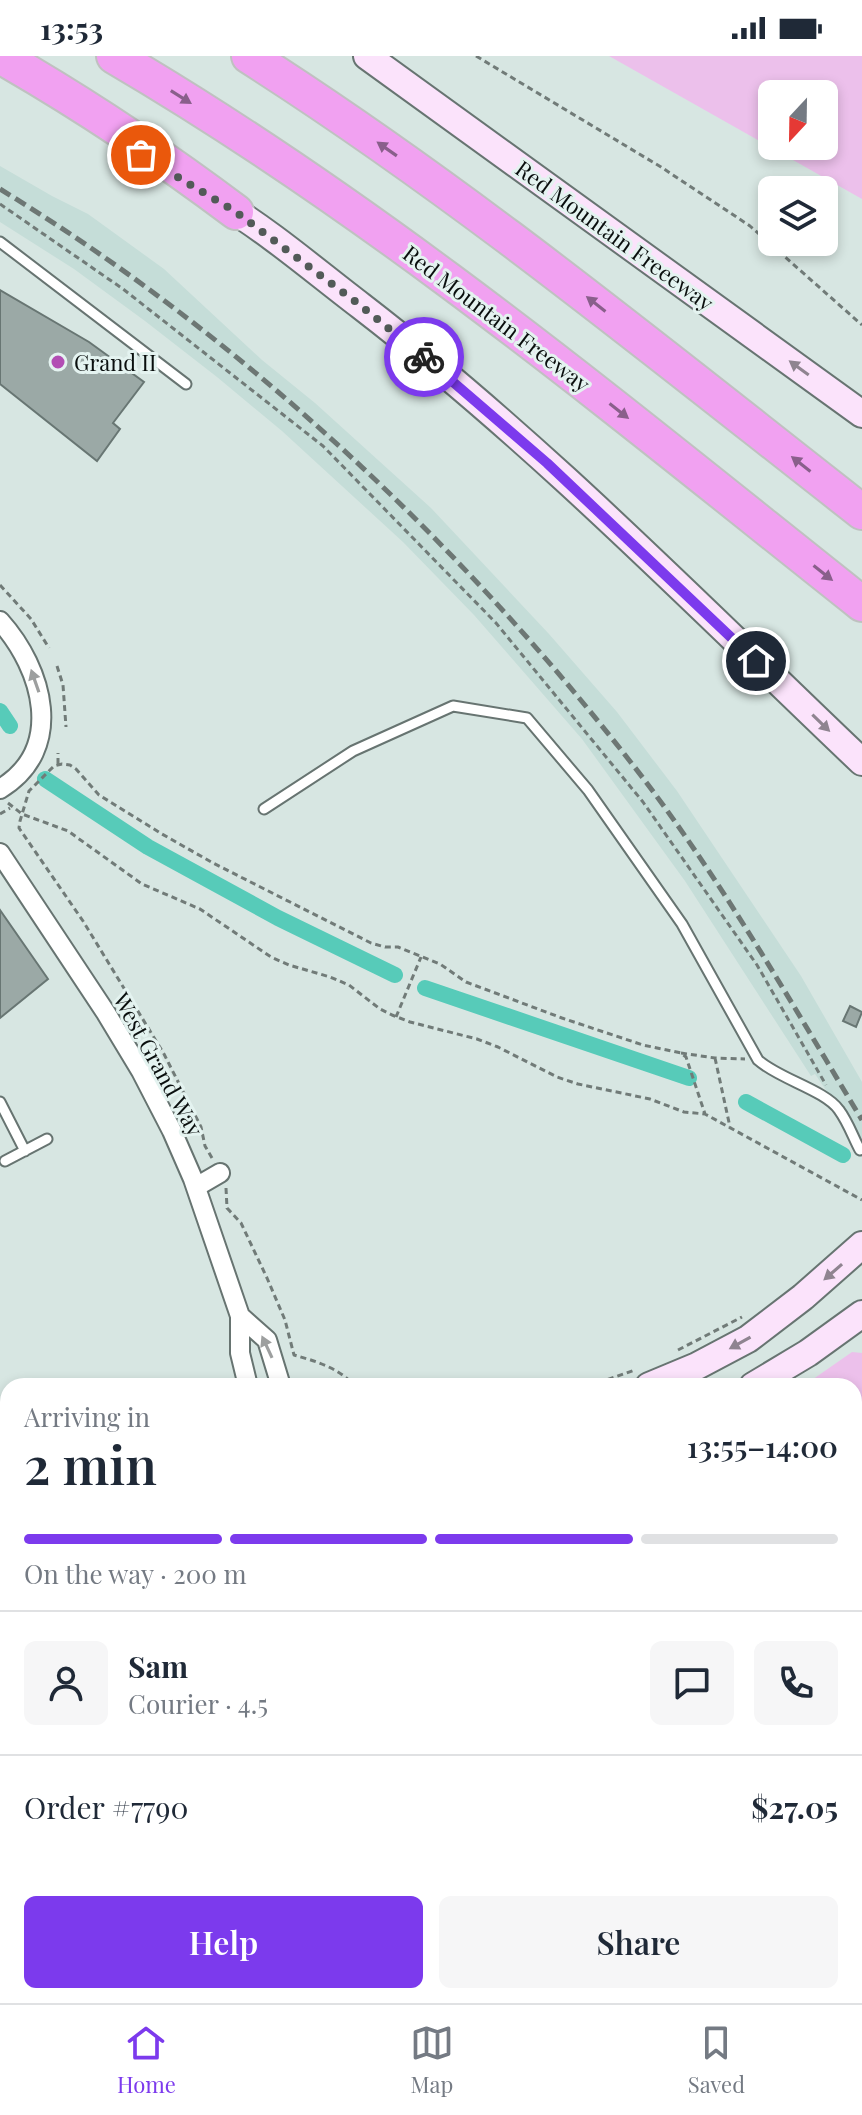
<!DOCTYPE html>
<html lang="en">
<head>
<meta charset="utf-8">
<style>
	body { margin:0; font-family:"Playfair Display",serif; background:#f6f6f7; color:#1f2937; height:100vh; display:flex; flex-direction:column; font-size:30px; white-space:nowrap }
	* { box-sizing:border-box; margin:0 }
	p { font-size:26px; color:#747a83 }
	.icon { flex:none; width:44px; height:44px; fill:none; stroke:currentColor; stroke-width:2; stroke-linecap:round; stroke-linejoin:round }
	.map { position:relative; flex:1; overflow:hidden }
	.panel { position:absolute; left:0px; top:1322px; width:862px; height:626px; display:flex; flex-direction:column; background:#fff; border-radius:24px 24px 0 0; box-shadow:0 4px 12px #0003 }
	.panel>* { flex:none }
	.needle { width:52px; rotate:202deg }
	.tools { position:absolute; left:758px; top:24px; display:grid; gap:16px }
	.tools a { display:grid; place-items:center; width:80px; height:80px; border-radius:12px; background:#fff; box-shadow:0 4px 12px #0003; font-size:40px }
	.pin { position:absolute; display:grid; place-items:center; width:68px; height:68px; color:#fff; margin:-34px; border:4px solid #fff; border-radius:50%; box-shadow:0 2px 8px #0007 }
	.courier { position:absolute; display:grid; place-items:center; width:80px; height:80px; margin:-40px; border:6px solid #7c3aed; border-radius:50%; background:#fff; color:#222; box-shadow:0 2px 10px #0007 }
	.overview em { font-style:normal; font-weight:600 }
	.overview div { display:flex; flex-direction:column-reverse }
	.overview { display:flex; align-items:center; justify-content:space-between; height:136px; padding:0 24px }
	h1 { font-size:52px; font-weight:600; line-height:60px }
	.bar { display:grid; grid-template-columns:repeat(4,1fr); gap:12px 8px; align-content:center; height:96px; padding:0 24px }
	.bar i { height:10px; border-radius:6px; background:#e0e1e3 }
	.bar .current { background:#7c3aed }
	.bar p { grid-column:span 4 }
	.line { display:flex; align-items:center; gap:20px; padding:0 24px; border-top:2px solid #e0e1e3 }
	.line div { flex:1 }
	.round { display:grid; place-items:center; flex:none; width:84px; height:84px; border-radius:12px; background:#f6f6f7 }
	.primary-button { display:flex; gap:16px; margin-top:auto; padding:16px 24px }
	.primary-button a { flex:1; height:92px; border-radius:12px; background:#7c3aed; color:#fff; font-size:32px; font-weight:600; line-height:92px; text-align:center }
	.primary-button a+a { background:#f6f6f7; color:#1f2937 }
	.status { display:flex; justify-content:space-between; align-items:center; height:56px; padding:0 40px; background:#fff; direction:ltr }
	.status svg { height:22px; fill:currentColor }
	.dock { display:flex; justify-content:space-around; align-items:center; height:112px; border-top:2px solid #e0e1e3; background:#fff; font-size:22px; color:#747a83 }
	.dock a { display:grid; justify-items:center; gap:4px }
	.dock .current { color:#7c3aed }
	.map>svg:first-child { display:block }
	.built { fill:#c5ddd8 }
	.green { fill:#ecc0eb; fill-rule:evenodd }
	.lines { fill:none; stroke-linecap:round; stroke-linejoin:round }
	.stream { stroke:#57cbb9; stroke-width:5 }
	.canal { stroke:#57cbb9; stroke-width:16 }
	.building { fill:#9ba9a6; stroke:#687673; stroke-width:2 }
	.lane-casing { stroke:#677471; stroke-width:13 }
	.street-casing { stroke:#677471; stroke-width:22 }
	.secondary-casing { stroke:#677471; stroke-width:30 }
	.highway-casing { stroke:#bfc1c0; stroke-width:38 }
	.path { stroke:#717b78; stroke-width:3; stroke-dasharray:6 4; stroke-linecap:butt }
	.lane { stroke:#fff; stroke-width:9 }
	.street { stroke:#fff; stroke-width:18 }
	.secondary { stroke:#fbe3fb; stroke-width:26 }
	.highway { stroke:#f1a1f1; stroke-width:34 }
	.rail { stroke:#6d7774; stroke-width:5; stroke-dasharray:12 6; stroke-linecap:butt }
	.oneway { fill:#895f8b }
	.oneway2 { fill:#8f8490 }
	.oneway3 { fill:#9d9f9f }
	.done { stroke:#525a58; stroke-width:8; stroke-dasharray:0 14.4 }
	.route { stroke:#7c3aed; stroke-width:10 }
	.poi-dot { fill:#b24eb4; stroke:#e4f3f0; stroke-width:3 }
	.labels { text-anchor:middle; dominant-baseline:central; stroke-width:6; stroke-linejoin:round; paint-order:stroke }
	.street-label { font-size:22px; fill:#0a0f0e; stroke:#e4f3f0 }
	.poi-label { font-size:22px; fill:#0a0f0e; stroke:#e4f3f0; text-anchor:start }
</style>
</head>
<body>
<div class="status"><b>13:53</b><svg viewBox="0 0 49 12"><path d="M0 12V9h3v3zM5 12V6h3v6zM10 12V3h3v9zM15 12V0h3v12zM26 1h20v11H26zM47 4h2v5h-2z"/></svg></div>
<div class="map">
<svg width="862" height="1947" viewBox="0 0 862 1947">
	<rect width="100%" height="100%" fill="#d7e6e2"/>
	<path class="built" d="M0 110 52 140 88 158 164 213 262 304 315 347 431 452 549 578 617 656 677 735 801 920 862 1026V1092L849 1068 815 1018 811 1020 685 825 582 683 474 559 403 486 282 375 217 321 145 265 74 213 0 166Z"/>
	<path class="green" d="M609 0H862V143ZM772 38H824V90H772Z
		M852 1296 862 1297V1461L854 1468V1330H798L809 1326Z
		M301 1940H371L368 1947H302Z"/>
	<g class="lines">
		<path class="stream" d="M854 1445 862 1441
			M329 1940 332 1947"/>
		<path class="canal" d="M0 655 10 670
			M45 723 148 791 278 862 395 919
			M425 932 689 1022
			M746 1046 843 1099"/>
	</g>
	<path class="building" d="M0 234 89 286 144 326 113 367 120 373 97 405 0 328Z
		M0 854 48 923 0 962Z
		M850 950 862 956 856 971 843 965Z"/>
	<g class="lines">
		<defs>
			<path id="lane" d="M0 186 186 328
				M264 753 353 695 453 650 527 662 588 734 682 868 758 1004C779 1023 825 1034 839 1054 848 1066 853 1081 860 1094
				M0 1046 25 1095
				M5 1105 47 1083
				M235 1940 236 1947
				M1 1947 31 1940
				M71 1947 100 1940"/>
			<path id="street" d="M0 565C43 613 66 693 0 733
				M0 797 106 957 141 1015 172 1075 193 1123 240 1260V1297L248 1330
				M196 1131 220 1117
				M240 1260 267 1284 281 1330
				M708 1947 711 1940"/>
			<path id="secondary" d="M367 0 862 358
				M220 146C270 176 315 215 361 250 540 388 699 551 862 706
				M649 1330 697 1310 748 1283 803 1241 862 1189
				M753 1330 808 1297 862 1258
				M0 1486 8 1484
				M0 1530 8 1528"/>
			<path id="highway" d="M0 0C82 47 160 99 236 156
				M114 0C382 157 620 356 862 548
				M249 0C464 137 661 299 862 456"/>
		</defs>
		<use href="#lane" class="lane-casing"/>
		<use href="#street" class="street-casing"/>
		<use href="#secondary" class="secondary-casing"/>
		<use href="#highway" class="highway-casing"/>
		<path class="path" d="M476 0 661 111 750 170 862 269
			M0 148 123 233 323 390 496 567 643 746 757 909 826 1029
			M0 529 31 563 49 592
			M57 610 63 629 66 671
			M58 708V697
			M8 747 22 758 68 775 142 828 200 853 271 901 289 909 330 921 349 929 380 953 392 959 410 966 477 983 498 991 557 1021 578 1028 650 1043 684 1056 705 1058 862 1144
			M0 758 10 752
			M396 961 421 901
			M681 997 715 1002 745 1003
			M715 1002 730 1071
			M212 1102 205 1090 201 1071 164 998 83 865 19 772 20 765 29 735 54 710 62 708 70 709 76 713 99 739 162 778 213 807 371 887 385 891H398L440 908 466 926 562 962 643 989 681 997 686 1001 705 1058
			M226 1132 227 1152 241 1167 267 1222 285 1264 294 1299C315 1305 340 1312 354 1330
			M678 1294 742 1261
			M589 1330 635 1314
			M854 1418 862 1413
			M854 1442 862 1446
			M313 1940 315 1947"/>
		<use href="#lane" class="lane"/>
		<use href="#street" class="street"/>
		<use href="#secondary" class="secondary"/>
		<use href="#highway" class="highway"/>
		<path class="rail" d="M0 133C247 284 467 493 643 722 725 830 792 948 862 1064"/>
	</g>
	<defs><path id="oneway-solid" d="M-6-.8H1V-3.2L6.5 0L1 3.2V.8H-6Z" transform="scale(2)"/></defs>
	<g class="oneway">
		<use href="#oneway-solid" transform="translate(181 41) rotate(32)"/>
		<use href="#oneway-solid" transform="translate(387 93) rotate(-145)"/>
		<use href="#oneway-solid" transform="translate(596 248) rotate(-142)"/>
		<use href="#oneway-solid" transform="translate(619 355) rotate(38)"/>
		<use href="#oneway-solid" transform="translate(801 408) rotate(-142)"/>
		<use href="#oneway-solid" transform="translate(823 517) rotate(38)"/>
	</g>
	<g class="oneway2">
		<use href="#oneway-solid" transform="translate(799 312) rotate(-144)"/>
		<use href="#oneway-solid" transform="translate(821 667) rotate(44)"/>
		<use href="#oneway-solid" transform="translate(833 1216) rotate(139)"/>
		<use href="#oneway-solid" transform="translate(740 1287) rotate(151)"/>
	</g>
	<g class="oneway3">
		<use href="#oneway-solid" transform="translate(35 625) rotate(-109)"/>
		<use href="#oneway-solid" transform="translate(267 1291) rotate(-115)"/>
	</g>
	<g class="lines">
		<path class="done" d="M141 99 236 156 356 246 424 301"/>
		<path class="route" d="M424 301 547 407 756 605"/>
	</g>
	<circle class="poi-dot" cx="58" cy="306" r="8"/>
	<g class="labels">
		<g class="street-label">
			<text transform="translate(615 179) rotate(36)">Red Mountain Freeeway</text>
			<text transform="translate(497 262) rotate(37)">Red Mountain Freeway</text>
			<text transform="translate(159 1008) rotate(61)">West Grand Way</text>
		</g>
		<g class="poi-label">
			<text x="74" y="306">Grand II</text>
		</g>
	</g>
</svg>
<div class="tools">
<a><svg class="needle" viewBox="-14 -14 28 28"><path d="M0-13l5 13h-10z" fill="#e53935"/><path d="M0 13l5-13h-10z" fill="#747a83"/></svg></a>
<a><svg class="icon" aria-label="layers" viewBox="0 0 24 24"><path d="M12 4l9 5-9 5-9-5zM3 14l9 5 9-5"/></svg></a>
</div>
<div class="pin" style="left:141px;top:99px;background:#ea580c"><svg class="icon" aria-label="bag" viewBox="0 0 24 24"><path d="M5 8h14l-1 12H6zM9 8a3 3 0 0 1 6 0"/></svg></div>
<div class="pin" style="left:756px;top:605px;background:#1f2937"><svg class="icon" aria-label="home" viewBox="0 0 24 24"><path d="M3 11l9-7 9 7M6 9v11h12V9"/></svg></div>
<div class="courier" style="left:424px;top:301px"><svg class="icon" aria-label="bike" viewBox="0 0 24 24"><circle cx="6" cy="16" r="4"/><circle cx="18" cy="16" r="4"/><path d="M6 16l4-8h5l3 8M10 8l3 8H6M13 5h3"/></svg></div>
<section class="panel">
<div class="overview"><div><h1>2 min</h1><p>Arriving in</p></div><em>13:55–14:00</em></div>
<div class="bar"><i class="current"></i><i class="current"></i><i class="current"></i><i></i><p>On the way · 200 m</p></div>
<div class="line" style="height:144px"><a class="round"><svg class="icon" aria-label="person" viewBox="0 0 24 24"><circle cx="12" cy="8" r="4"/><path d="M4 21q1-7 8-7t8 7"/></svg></a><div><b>Sam</b><p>Courier · 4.5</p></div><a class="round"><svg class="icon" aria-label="chat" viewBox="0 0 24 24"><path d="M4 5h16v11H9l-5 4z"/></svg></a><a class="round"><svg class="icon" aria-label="phone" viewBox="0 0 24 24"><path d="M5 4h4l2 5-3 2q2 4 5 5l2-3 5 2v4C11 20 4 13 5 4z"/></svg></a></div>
<div class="line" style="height:104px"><div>Order #7790</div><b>$27.05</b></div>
<div class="primary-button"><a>Help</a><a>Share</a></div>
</section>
</div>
<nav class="dock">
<a class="current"><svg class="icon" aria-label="home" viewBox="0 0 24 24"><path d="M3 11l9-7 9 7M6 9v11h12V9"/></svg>Home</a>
<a><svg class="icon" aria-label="map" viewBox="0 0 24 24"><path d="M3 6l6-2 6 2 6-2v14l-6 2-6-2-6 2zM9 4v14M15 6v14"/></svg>Map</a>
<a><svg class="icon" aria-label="saved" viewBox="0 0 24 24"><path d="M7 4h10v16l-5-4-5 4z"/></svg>Saved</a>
</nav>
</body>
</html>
